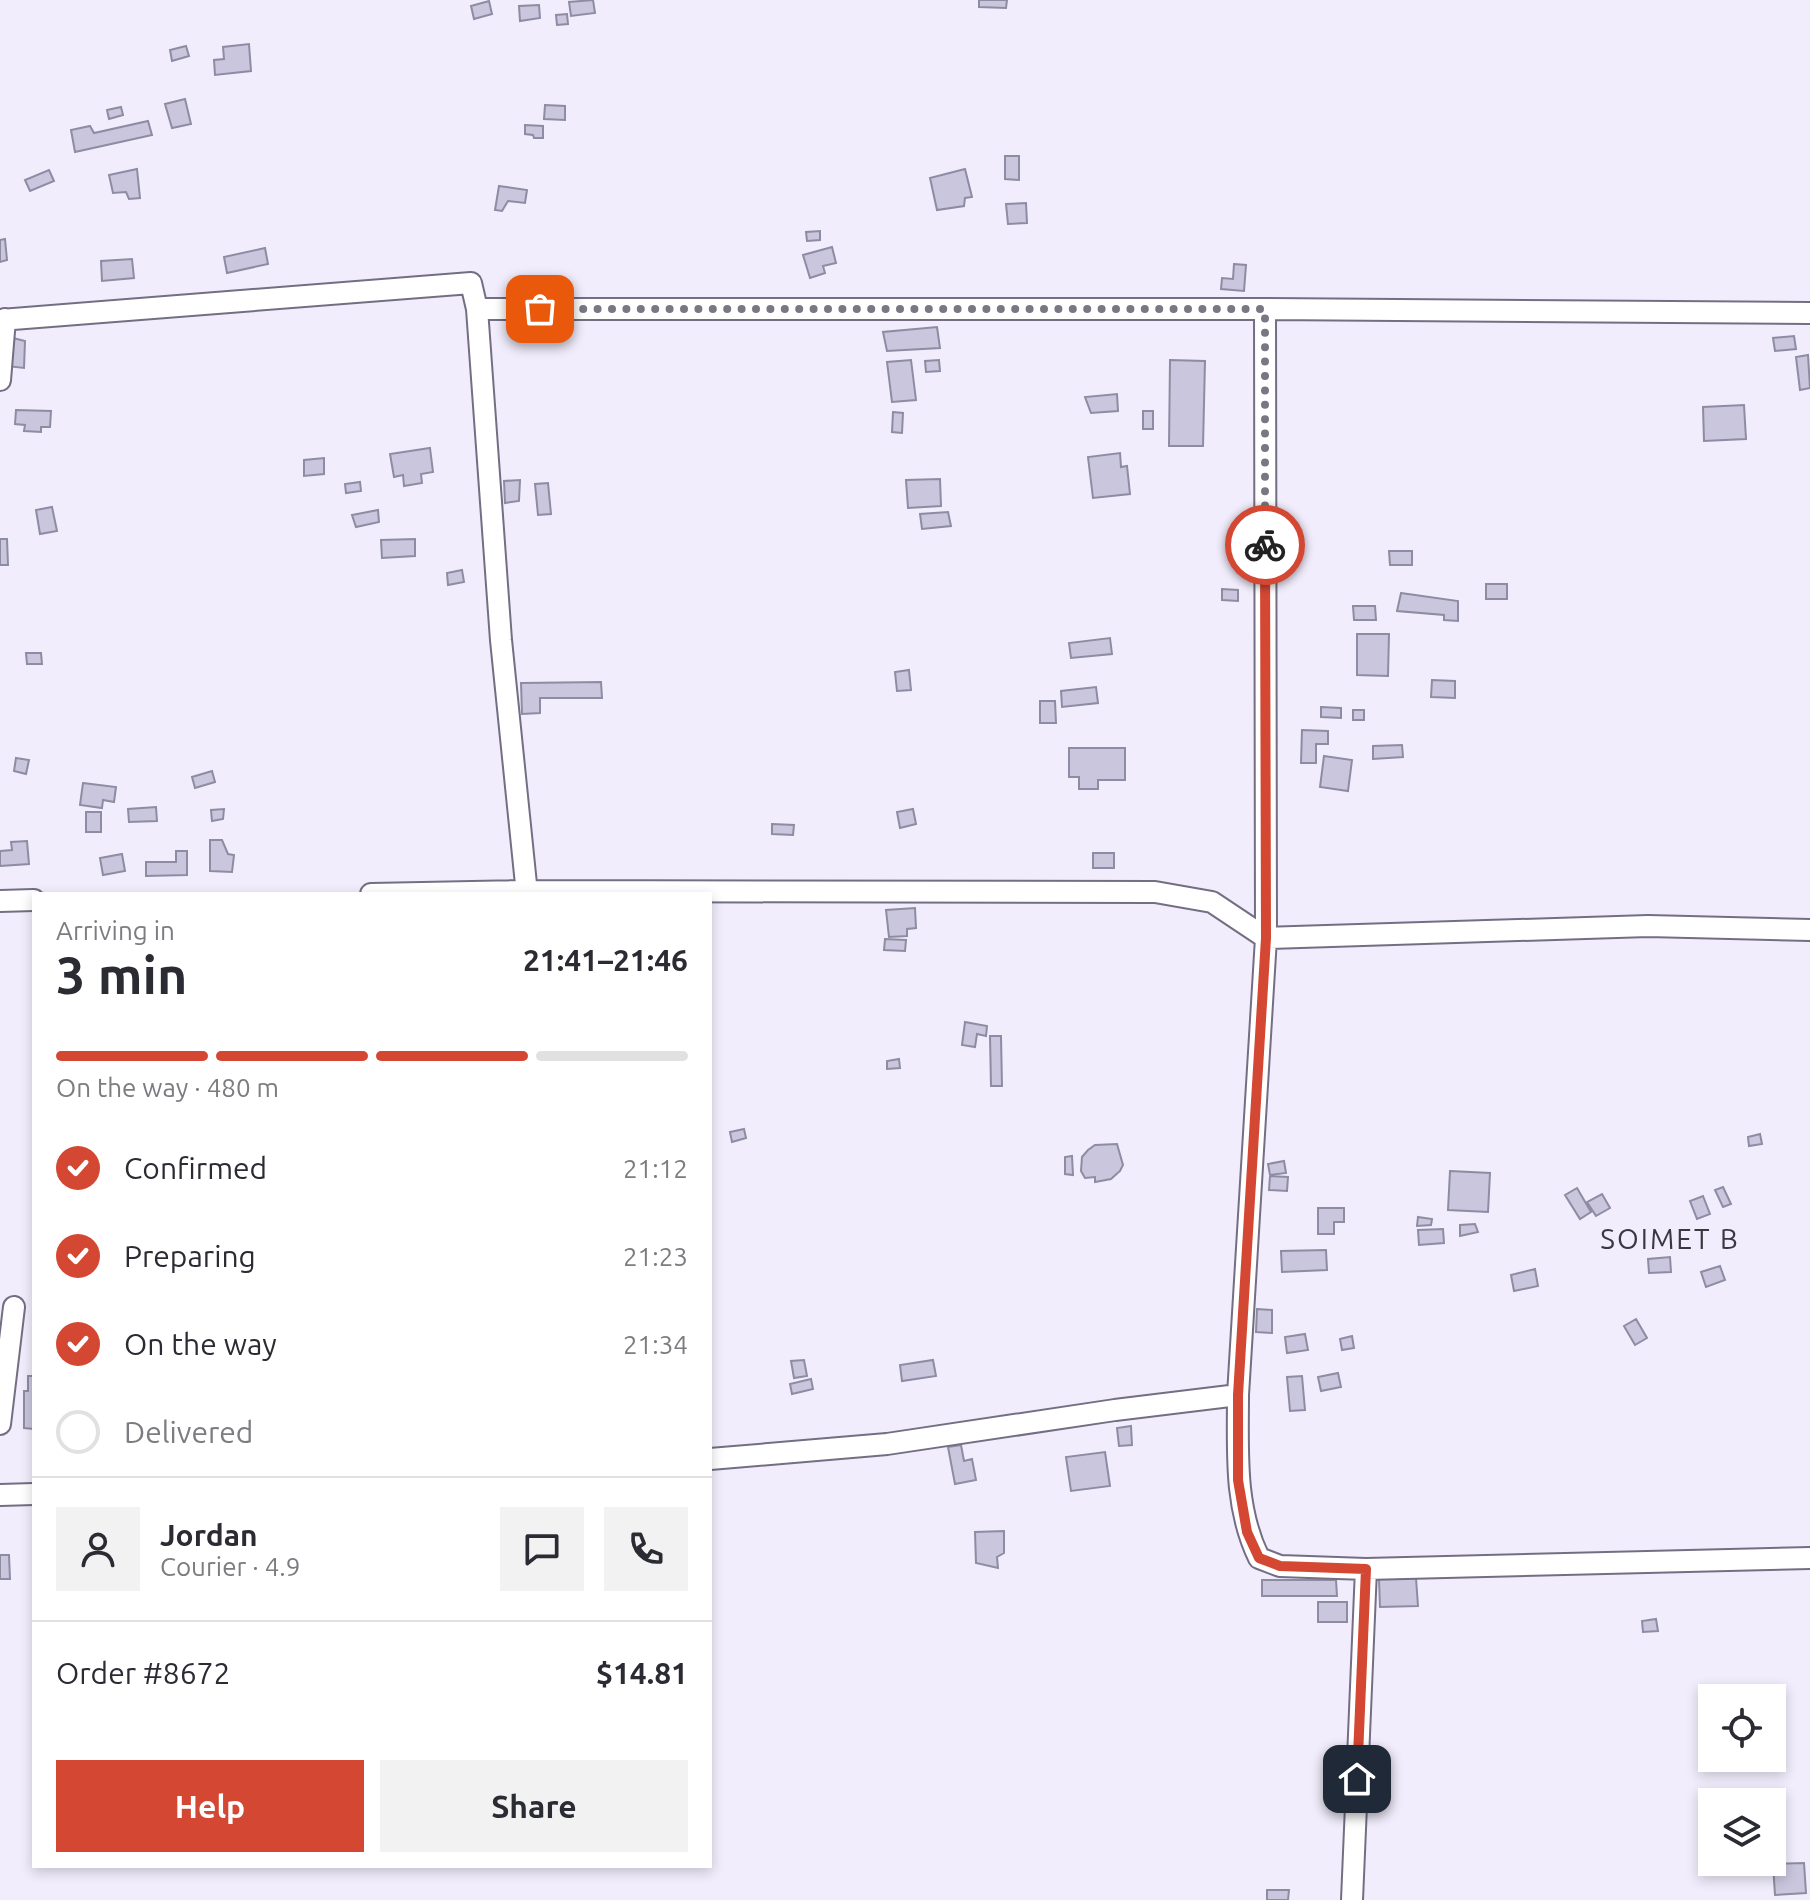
<!DOCTYPE html>
<html lang="en">
<head>
<meta charset="utf-8">
<style>
	body { margin:0; font-family:Ubuntu,sans-serif; background:#f2f2f3; color:#2b2b33; height:100vh; display:flex; flex-direction:column; font-size:30px; white-space:nowrap }
	* { box-sizing:border-box; margin:0 }
	p { font-size:26px; color:#7c7c81 }
	.icon { flex:none; width:44px; height:44px; fill:none; stroke:currentColor; stroke-width:2; stroke-linecap:round; stroke-linejoin:round }
	.map { position:relative; flex:1; overflow:hidden }
	.panel { position:absolute; left:32px; top:892px; width:680px; height:976px; display:flex; flex-direction:column; background:#fff; border-radius:0px; box-shadow:0 4px 12px #0003 }
	.panel>* { flex:none }
	.buttons { position:absolute; left:1698px; top:1684px; display:grid; gap:16px }
	.buttons a { display:grid; place-items:center; width:88px; height:88px; border-radius:0px; background:#fff; box-shadow:0 4px 12px #0003; font-size:40px }
	.pin { position:absolute; display:grid; place-items:center; width:68px; height:68px; color:#fff; margin:-34px; border-radius:16px; box-shadow:0 4px 12px #0006 }
	.courier { position:absolute; display:grid; place-items:center; width:80px; height:80px; margin:-40px; border:6px solid #d44833; border-radius:50%; background:#fff; color:#222; box-shadow:0 2px 10px #0007 }
	.summary em { font-style:normal; font-weight:700 }
	.summary div { display:flex; flex-direction:column-reverse }
	.summary { display:flex; align-items:center; justify-content:space-between; height:136px; padding:0 24px }
	h1 { font-size:52px; font-weight:700; line-height:60px }
	.bar { display:grid; grid-template-columns:repeat(4,1fr); gap:12px 8px; align-content:center; height:96px; padding:0 24px }
	.bar i { height:10px; border-radius:6px; background:#e1e1e2 }
	.bar .current { background:#d44833 }
	.bar p { grid-column:span 4 }
	.line { display:flex; align-items:center; gap:20px; padding:0 24px; border-top:2px solid #e1e1e2 }
	.line div { flex:1 }
	.round { display:grid; place-items:center; flex:none; width:84px; height:84px; border-radius:0px; background:#f2f2f3 }
	ol { padding:0 24px; list-style:none }
	li { display:flex; align-items:center; gap:24px; height:88px }
	li p { margin-inline-start:auto }
	li .icon { padding:8px; border-radius:50%; background:#d44833; color:#fff; stroke-width:4 }
	li:last-child { color:#7c7c81 }
	li i { width:44px; height:44px; border:4px solid #e1e1e2; border-radius:50% }
	.cta { display:flex; gap:16px; margin-top:auto; padding:16px 24px }
	.cta a { flex:1; height:92px; border-radius:0px; background:#d44833; color:#fff; font-size:32px; font-weight:700; line-height:92px; text-align:center }
	.cta a+a { background:#f2f2f3; color:#2b2b33 }
	.map>svg:first-child { display:block }
	.building { fill:#c9c6de; stroke:#8e8ca2; stroke-width:2 }
	.lines { fill:none; stroke-linecap:round; stroke-linejoin:round }
	.street-casing { stroke:#746e83; stroke-width:24 }
	.street { stroke:#fff; stroke-width:20 }
	.done { stroke:#797782; stroke-width:8; stroke-dasharray:0 14.4 }
	.route { stroke:#d44833; stroke-width:10 }
	.labels { text-anchor:middle; dominant-baseline:central; stroke-width:8; stroke-linejoin:round; paint-order:stroke }
	.quarter-label { font-size:28px; letter-spacing:2px; fill:#393740; stroke:#f1edfc }
</style>
</head>
<body>
<div class="map">
<svg width="1810" height="1900" viewBox="0 0 1810 1900">
	<rect width="100%" height="100%" fill="#f1edfc"/>
	<path class="building" d="M593 0 595 13 571 16 569 2Z
		M979 0H1007L1006 8 979 7Z
		M489 1 492 14 474 19 471 6Z
		M539 5 540 18 520 21 519 6Z
		M567 14 568 24 557 25 556 15Z
		M249 44 251 71 215 75 214 60 224 59 223 47Z
		M186 46 189 56 172 61 170 50Z
		M185 99 191 124 172 128 165 104Z
		M545 105 565 106V120L544 119Z
		M121 107 123 115 109 119 107 110Z
		M148 121 152 135 75 152 71 130 90 126 94 133Z
		M525 125 543 126V138H534L533 135 525 134Z
		M1005 156H1019V180L1005 179Z
		M137 169 140 198 129 199 126 192 113 193 109 175Z
		M965 169 972 197 965 198 964 206 937 210 930 178Z
		M49 170 54 181 30 191 25 180Z
		M499 186 527 190 525 203 508 201 502 211 495 210Z
		M1026 203 1027 223 1008 224 1006 204Z
		M820 231V240L807 241 806 232Z
		M5 239 7 260 0 262V240Z
		M832 247 836 263 823 266 825 273 810 278 803 255Z
		M265 248 268 264 227 273 224 257Z
		M132 259 134 278 102 281 101 261Z
		M1234 264 1246 265 1244 291 1221 289 1222 278 1233 279Z
		M937 327 940 348 887 351 883 332Z
		M1794 336 1796 349 1775 351 1773 338Z
		M13 338 25 341 24 368 6 366Z
		M1808 355 1810 388 1800 390 1796 357Z
		M911 360 916 400 892 402 887 362Z
		M939 360 940 371 926 372 925 361Z
		M1170 360 1205 361 1203 446H1169Z
		M1117 394 1118 411 1091 413 1085 397Z
		M1744 405 1746 439 1704 441 1703 407Z
		M16 410 51 411 50 427H41V432L24 431 25 425 15 424Z
		M1143 411H1153V429H1143Z
		M893 412 903 413 902 433 892 432Z
		M430 448 433 472 421 474 422 483 404 486 403 475 394 477 390 454Z
		M1120 453 1121 467 1127 466 1130 494 1093 498 1088 457Z
		M324 458V474L304 476V460Z
		M940 479 941 506 908 508 906 480Z
		M520 480 519 501 505 503 504 481Z
		M360 482 361 491 346 493 345 484Z
		M548 483 551 514 538 515 535 484Z
		M52 507 57 531 40 534 36 510Z
		M378 510 379 522 356 527 352 515Z
		M948 512 951 526 922 529 920 514Z
		M0 539H7L8 565H0Z
		M415 539V556L382 558 381 540Z
		M1389 551H1412V565H1390Z
		M462 570 464 582 448 585 447 573Z
		M1486 584H1507V599H1486Z
		M1222 589 1238 590V601L1222 600Z
		M1401 593 1458 601V621L1444 620V615L1397 611Z
		M1353 606H1375L1376 620H1354Z
		M1357 634H1389L1388 676 1357 675Z
		M1110 638 1112 654 1071 658 1069 643Z
		M26 653H41L42 664H27Z
		M909 670 911 690 897 691 895 672Z
		M1432 680 1455 681V698L1431 697Z
		M601 682 602 698H540V713L522 714 521 683Z
		M1096 687 1098 703 1062 707 1061 691Z
		M1040 701H1055L1056 723H1040Z
		M1321 707 1341 708V718L1321 717Z
		M1353 710H1364V720H1353Z
		M1302 730 1328 731V744H1316V763H1301Z
		M1402 745 1403 757 1373 759V746Z
		M1069 748H1125V780H1098V789H1079V777H1069Z
		M1324 756 1352 760 1348 791 1320 787Z
		M16 758 29 760 26 774 14 771Z
		M212 771 215 782 195 788 192 777Z
		M83 783 116 787 114 802 103 800 102 808 80 805Z
		M156 807 157 821 129 822 128 809Z
		M224 809 223 819 212 821 211 810Z
		M913 809 916 824 900 828 897 812Z
		M86 812H101V832H86Z
		M772 824 794 825 793 835 772 834Z
		M210 840H222L228 854 234 855 232 872 210 871Z
		M27 841 29 864 0 866V851L12 850 11 842Z
		M176 851H187V875L146 876V862H176Z
		M1093 853H1114V868H1093Z
		M122 854 125 871 103 875 100 858Z
		M915 908 916 928 907 929V936L889 937 886 910Z
		M885 939 906 940 905 951 884 950Z
		M965 1022 987 1026 986 1036 977 1034 975 1047 962 1045Z
		M990 1036H1001L1002 1086H991Z
		M899 1059 900 1068 887 1069V1061Z
		M744 1129 746 1138 732 1142 730 1132Z
		M1760 1134 1762 1144 1749 1146 1748 1137Z
		M1117 1144 1123 1165 1120 1171 1111 1179 1095 1182V1177L1085 1178 1081 1171 1082 1157 1088 1150 1095 1145Z
		M1072 1156 1073 1175 1065 1174V1157Z
		M1284 1161 1286 1173 1270 1175 1268 1164Z
		M1450 1171 1490 1173 1488 1212 1448 1210Z
		M1270 1176 1288 1177 1287 1191 1269 1190Z
		M1723 1187 1731 1204 1723 1207 1715 1190Z
		M1577 1188 1591 1212 1580 1219 1565 1195Z
		M1602 1194 1610 1208 1596 1216 1587 1202Z
		M1703 1196 1710 1214 1697 1219 1690 1201Z
		M1318 1208H1344V1222H1334V1234H1318Z
		M1418 1217 1432 1219 1431 1225 1417 1226Z
		M1475 1224 1478 1232 1460 1236V1225Z
		M1443 1229 1444 1243 1419 1245 1418 1230Z
		M1326 1250 1327 1270 1282 1272 1281 1251Z
		M1670 1257 1671 1272 1649 1273 1648 1259Z
		M1720 1266 1725 1280 1706 1287 1701 1272Z
		M1535 1269 1538 1286 1514 1291 1511 1275Z
		M1257 1309 1272 1310V1333L1256 1332Z
		M1636 1319 1647 1338 1635 1345 1624 1326Z
		M1305 1334 1308 1350 1287 1353 1285 1337Z
		M1352 1336 1354 1348 1342 1350 1340 1339Z
		M804 1360 807 1376 794 1378 791 1361Z
		M933 1360 936 1376 902 1381 900 1365Z
		M1338 1373 1341 1387 1321 1391 1318 1377Z
		M28 1376H34V1429L24 1428V1391H28Z
		M1302 1376 1305 1410 1290 1411 1287 1377Z
		M811 1379 813 1389 792 1394 790 1384Z
		M1131 1426 1132 1445 1119 1446 1117 1428Z
		M961 1445 964 1461 972 1459 976 1480 955 1484 948 1447Z
		M1105 1452 1110 1486 1071 1491 1066 1457Z
		M1004 1531V1553L997 1557 998 1568 976 1563 975 1532Z
		M0 1555H9L10 1579H0Z
		M1416 1578 1418 1606 1380 1607 1379 1579Z
		M1262 1580H1336L1337 1596H1262Z
		M1318 1602H1347V1622H1318Z
		M1656 1619 1658 1631 1643 1632 1642 1621Z
		M1804 1863 1806 1893 1775 1895 1773 1864Z
		M1267 1890H1289L1288 1900H1267Z"/>
	<g class="lines">
		<defs>
			<path id="street" d="M477 309H1265L1810 313
				M0 320 471 283 477 309 501 640 527 894
				M0 380 5 319
				M371 894 527 891 1155 892 1212 902 1266 938 1648 926 1810 930
				M0 901 34 900
				M1238 1395C1238 1451 1234 1507 1259 1558L1280 1566 1366 1569 1810 1558
				M0 1424 14 1307
				M710 1459 887 1444 1115 1410 1238 1395 1266 938 1265 309
				M0 1495 34 1494
				M1352 1900 1366 1569"/>
		</defs>
		<use href="#street" class="street-casing"/>
		<use href="#street" class="street"/>
	</g>
	<g class="lines">
		<path class="done" d="M540 309H1265V545"/>
		<path class="route" d="M1265 545 1266 938 1238 1395V1480L1247 1532 1259 1558 1280 1566 1366 1569 1357 1779"/>
	</g>
	<g class="labels">
		<g class="quarter-label">
			<text x="1670" y="1238">SOIMET B</text>
		</g>
	</g>
</svg>
<div class="buttons">
<a><svg class="icon" aria-label="locate" viewBox="0 0 24 24"><circle cx="12" cy="12" r="6"/><path d="M12 2v4M12 18v4M2 12h4M18 12h4"/></svg></a>
<a><svg class="icon" aria-label="layers" viewBox="0 0 24 24"><path d="M12 4l9 5-9 5-9-5zM3 14l9 5 9-5"/></svg></a>
</div>
<div class="pin" style="left:540px;top:309px;background:#ea580c"><svg class="icon" aria-label="bag" viewBox="0 0 24 24"><path d="M5 8h14l-1 12H6zM9 8a3 3 0 0 1 6 0"/></svg></div>
<div class="pin" style="left:1357px;top:1779px;background:#1f2937"><svg class="icon" aria-label="home" viewBox="0 0 24 24"><path d="M3 11l9-7 9 7M6 9v11h12V9"/></svg></div>
<div class="courier" style="left:1265px;top:545px"><svg class="icon" aria-label="bike" viewBox="0 0 24 24"><circle cx="6" cy="16" r="4"/><circle cx="18" cy="16" r="4"/><path d="M6 16l4-8h5l3 8M10 8l3 8H6M13 5h3"/></svg></div>
<section class="panel">
<div class="summary"><div><h1>3 min</h1><p>Arriving in</p></div><em>21:41–21:46</em></div>
<div class="bar"><i class="current"></i><i class="current"></i><i class="current"></i><i></i><p>On the way · 480 m</p></div>
<ol>
<li><svg class="icon" aria-label="check" viewBox="0 0 24 24"><path d="M5 12l5 5 9-10"/></svg>Confirmed<p>21:12</p></li>
<li><svg class="icon" aria-label="check" viewBox="0 0 24 24"><path d="M5 12l5 5 9-10"/></svg>Preparing<p>21:23</p></li>
<li><svg class="icon" aria-label="check" viewBox="0 0 24 24"><path d="M5 12l5 5 9-10"/></svg>On the way<p>21:34</p></li>
<li><i></i>Delivered</li>
</ol>
<div class="line" style="height:144px"><a class="round"><svg class="icon" aria-label="person" viewBox="0 0 24 24"><circle cx="12" cy="8" r="4"/><path d="M4 21q1-7 8-7t8 7"/></svg></a><div><b>Jordan</b><p>Courier · 4.9</p></div><a class="round"><svg class="icon" aria-label="chat" viewBox="0 0 24 24"><path d="M4 5h16v11H9l-5 4z"/></svg></a><a class="round"><svg class="icon" aria-label="phone" viewBox="0 0 24 24"><path d="M5 4h4l2 5-3 2q2 4 5 5l2-3 5 2v4C11 20 4 13 5 4z"/></svg></a></div>
<div class="line" style="height:104px"><div>Order #8672</div><b>$14.81</b></div>
<div class="cta"><a>Help</a><a>Share</a></div>
</section>
</div>
</body>
</html>
